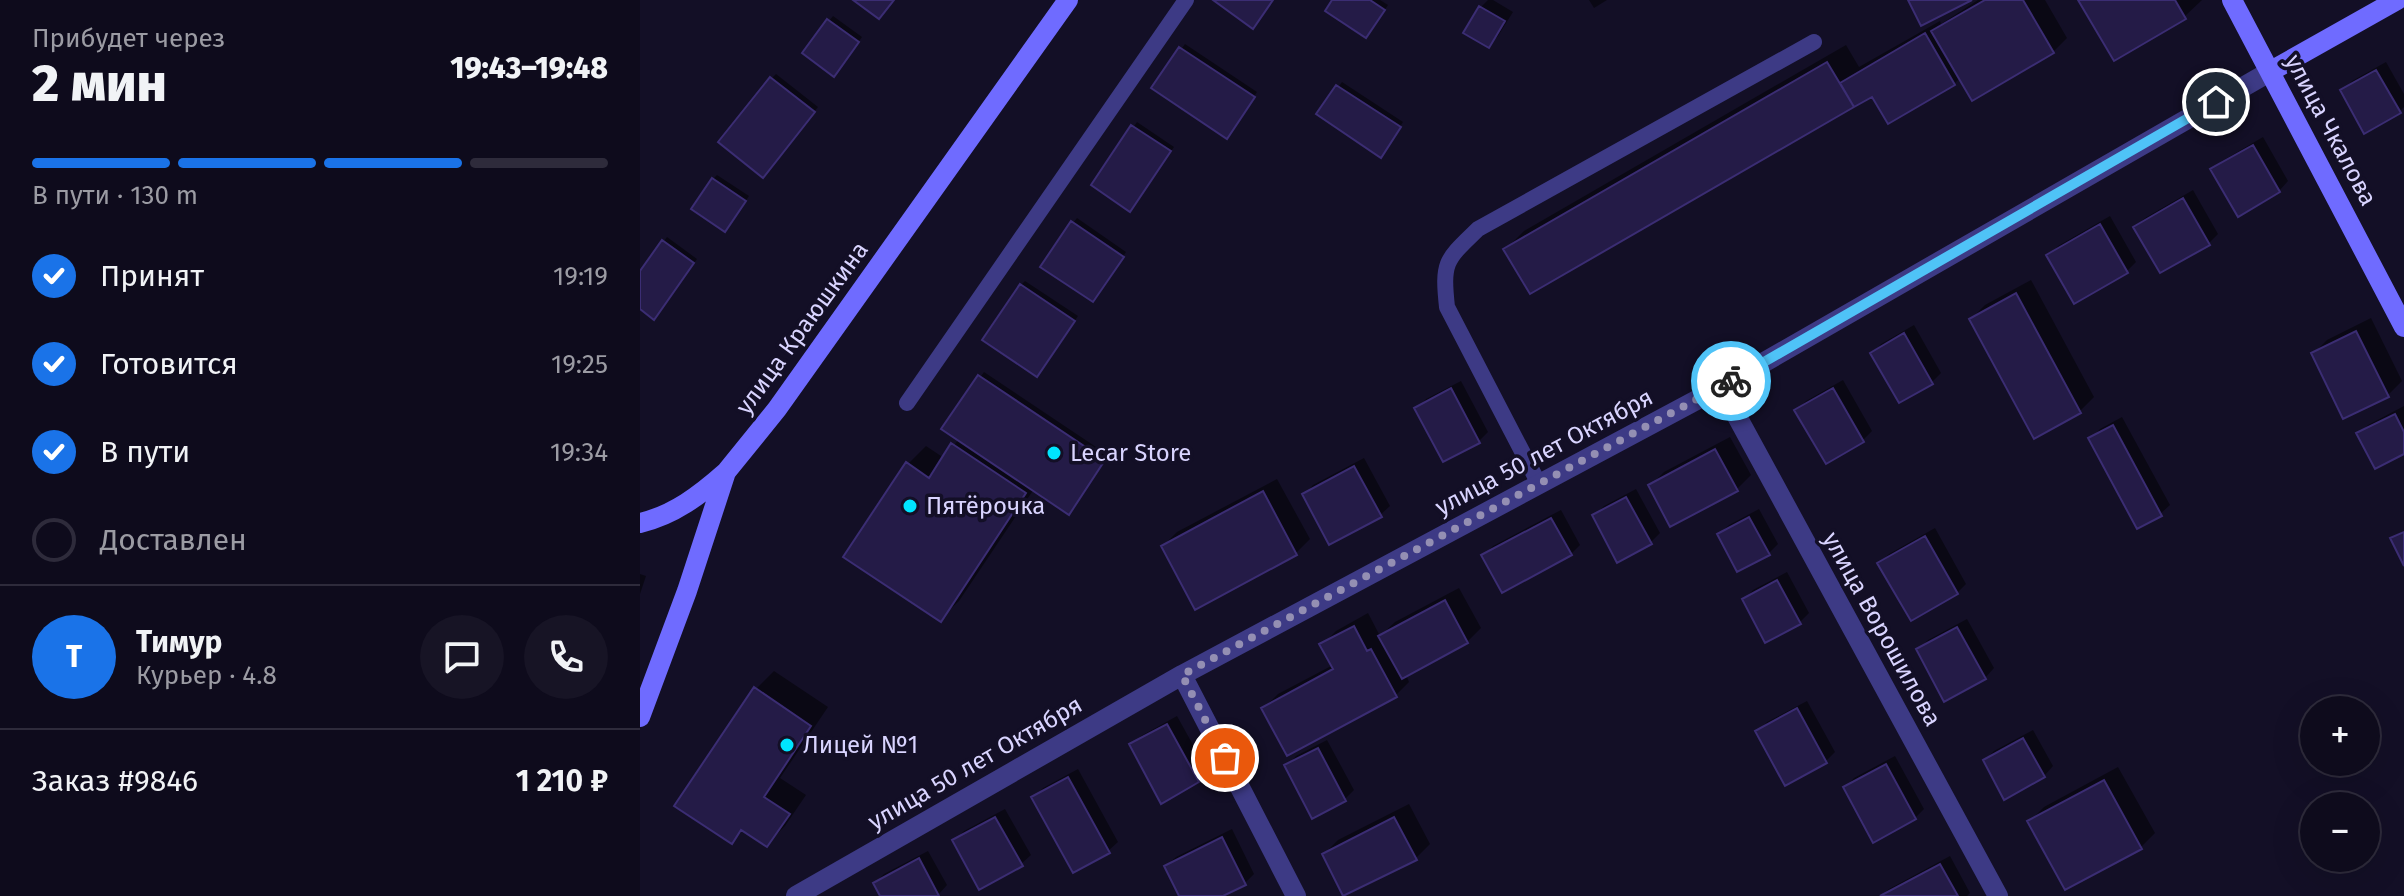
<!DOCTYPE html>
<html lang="ru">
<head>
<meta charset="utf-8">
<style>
	body { margin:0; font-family:"Fira Sans",sans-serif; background:#171425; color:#f1f3f6; height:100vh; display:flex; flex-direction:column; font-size:30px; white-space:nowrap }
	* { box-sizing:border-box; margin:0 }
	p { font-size:26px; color:#9b9ba3 }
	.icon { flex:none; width:44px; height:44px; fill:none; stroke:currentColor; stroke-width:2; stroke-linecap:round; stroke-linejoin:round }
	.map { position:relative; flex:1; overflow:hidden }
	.drawer { display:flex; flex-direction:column; background:#0e0b1c; width:640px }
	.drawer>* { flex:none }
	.controls { position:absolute; left:1660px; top:696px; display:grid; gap:16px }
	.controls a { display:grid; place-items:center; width:80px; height:80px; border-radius:50%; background:#0e0b1c; box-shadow:0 8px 32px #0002,0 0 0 2px #2e2b3b; font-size:40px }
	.pin { position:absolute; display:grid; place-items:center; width:68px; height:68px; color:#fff; margin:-34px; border:4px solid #fff; border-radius:50%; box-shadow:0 2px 8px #0007 }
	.courier { position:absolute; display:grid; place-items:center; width:80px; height:80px; margin:-40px; border:6px solid #4fc3f7; border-radius:50%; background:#fff; color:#222; box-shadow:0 2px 10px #0007 }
	.head em { font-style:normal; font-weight:800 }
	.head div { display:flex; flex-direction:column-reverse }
	.head { display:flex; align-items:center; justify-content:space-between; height:136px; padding:0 32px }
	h1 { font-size:52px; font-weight:800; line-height:60px }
	.bar { display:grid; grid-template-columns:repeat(4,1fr); gap:12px 8px; align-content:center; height:96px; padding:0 32px }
	.bar i { height:10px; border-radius:6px; background:#2e2b3b }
	.bar .on { background:#1a73e8 }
	.bar p { grid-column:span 4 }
	.line { display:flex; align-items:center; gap:20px; padding:0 32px; border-top:2px solid #2e2b3b }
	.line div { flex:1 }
	.round { display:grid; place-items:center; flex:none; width:84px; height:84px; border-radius:42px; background:#171425 }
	ol { padding:0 32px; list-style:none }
	li { display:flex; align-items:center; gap:24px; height:88px }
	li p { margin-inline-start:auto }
	li .icon { padding:8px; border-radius:50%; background:#1a73e8; color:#fff; stroke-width:4 }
	li:last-child { color:#9b9ba3 }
	li i { width:44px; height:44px; border:4px solid #2e2b3b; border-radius:50% }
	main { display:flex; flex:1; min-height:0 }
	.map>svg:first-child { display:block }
	.shadow { fill:#0007 }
	.building { fill:#241b47; stroke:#3b2d73; stroke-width:2 }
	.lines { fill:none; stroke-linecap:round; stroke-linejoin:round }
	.lane { stroke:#3d3a85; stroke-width:16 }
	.street { stroke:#3d3a85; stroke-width:20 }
	.secondary { stroke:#6f6bff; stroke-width:20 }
	.done { stroke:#948fb3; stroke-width:8; stroke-dasharray:0 14.4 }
	.route { stroke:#4fc3f7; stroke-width:10 }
	.poi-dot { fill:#00e5ff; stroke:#130f26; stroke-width:3 }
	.labels { text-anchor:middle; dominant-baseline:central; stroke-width:7; stroke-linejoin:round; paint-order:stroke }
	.street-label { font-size:24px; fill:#d9d4ff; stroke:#130f26 }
	.poi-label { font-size:24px; fill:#d9d4ff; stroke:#130f26; text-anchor:start }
</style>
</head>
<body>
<main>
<section class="drawer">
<div class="head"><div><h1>2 мин</h1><p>Прибудет через</p></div><em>19:43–19:48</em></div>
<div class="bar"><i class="on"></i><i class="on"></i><i class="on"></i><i></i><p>В пути · 130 m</p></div>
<ol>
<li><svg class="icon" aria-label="check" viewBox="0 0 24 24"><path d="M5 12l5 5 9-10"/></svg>Принят<p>19:19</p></li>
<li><svg class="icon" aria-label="check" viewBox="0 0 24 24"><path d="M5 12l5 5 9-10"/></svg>Готовится<p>19:25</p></li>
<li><svg class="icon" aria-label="check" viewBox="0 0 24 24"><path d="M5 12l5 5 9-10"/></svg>В пути<p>19:34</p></li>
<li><i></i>Доставлен</li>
</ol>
<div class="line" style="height:144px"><b class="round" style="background:#1a73e8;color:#fff">Т</b><div><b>Тимур</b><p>Курьер · 4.8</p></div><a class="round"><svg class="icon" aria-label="chat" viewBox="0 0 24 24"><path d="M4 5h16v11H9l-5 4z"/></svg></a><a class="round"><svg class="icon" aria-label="phone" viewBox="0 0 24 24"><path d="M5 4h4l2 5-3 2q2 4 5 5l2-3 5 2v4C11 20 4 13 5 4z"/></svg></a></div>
<div class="line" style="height:104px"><div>Заказ #9846</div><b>1 210 ₽</b></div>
</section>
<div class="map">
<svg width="1764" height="896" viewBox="0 0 1764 896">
	<rect width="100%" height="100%" fill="#130f26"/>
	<path class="shadow" d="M695 0H740L748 5 730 32Z
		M848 0H853L873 12 858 36 849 45 841 7Z
		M949 0H967L954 8Z
		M1338 0H1405L1427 38 1413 52 1320 78 1314 84 1233 94 890 292 866 249 884 231 1206 45 1219 67 1300 21 1301 24Z
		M1441 0H1562L1544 17Z
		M193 16 222 37 198 70 164 53Z
		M545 44 617 92 590 132 514 88Z
		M1746 62 1764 94V107L1759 112 1703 91 1712 81Z
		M136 74 178 107 127 171 132 78Z
		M702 82 763 122 744 151 679 114Z
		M497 122 534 147 494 205 454 185Z
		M1623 137 1648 181 1639 191 1573 170 1582 161Z
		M77 175 109 196 89 226 73 179Z
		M1553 190 1578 234 1569 243 1521 271 1495 227 1505 218Z
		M1470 216 1496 262 1487 271 1435 301 1409 256 1418 246Z
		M437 218 486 252 457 296 433 223Z
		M27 237 57 259 18 313 0 307V274Z
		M1391 280 1454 397 1440 411 1331 319 1345 305Z
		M385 281 438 316 401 370 381 285Z
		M1731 318 1762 381 1748 395 1673 354 1687 340Z
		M1274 325 1301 373 1292 382 1259 400 1232 354 1241 344Z
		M344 372 468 455 432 508 394 489 319 601 300 619 268 464 286 446 304 458 319 439 304 429Z
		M1203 380 1232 431 1223 440 1186 462 1157 411 1166 401Z
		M821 381 848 432 839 441 777 409 786 399Z
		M1764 406V452L1719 434 1728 425Z
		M1482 417 1530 505 1520 514 1451 439 1460 429Z
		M1090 437 1111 475 1097 489 1010 486 1024 472Z
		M724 458 750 506 740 515 664 495 673 485Z
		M637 479 670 539 656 553 523 546 537 532Z
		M996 489 1020 533 1011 542 955 515 964 506Z
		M1119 509 1138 544 1129 553 1079 534 1089 525Z
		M921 510 940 545 931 554 844 555 853 546Z
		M1295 528 1326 584 1317 593 1240 563 1249 554Z
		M1147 572 1169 613 1160 622 1104 600 1113 590Z
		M0 574 6 576 0 594Z
		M819 588 841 628 827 642 766 675 769 682 755 696 624 708 638 694 693 665 682 645 696 631 728 613 740 636 755 622Z
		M1327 619 1354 668 1345 678 1279 649 1288 640Z
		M134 671 188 707 140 778 166 795 145 826 127 844 104 829 92 842 116 689Z
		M1167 701 1195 752 1186 761 1118 732 1127 722Z
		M537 716 568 772 558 781 491 745 501 736Z
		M1393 730 1413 766 1404 776 1345 760 1354 751Z
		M687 740 714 790 704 800 647 766 656 756Z
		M1255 756 1284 809 1275 818 1205 788 1214 778Z
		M1478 767 1515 833 1501 847 1390 821 1404 807Z
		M438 769 478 842 468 851 394 798 403 788Z
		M769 804 790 844 776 858 684 854 698 840Z
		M365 809 391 855 381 864 315 840 324 831Z
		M592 829 614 874 605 883 579 896H542L526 866 536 857Z
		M288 851 307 885 298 895 242 896 235 883 244 874Z
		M1310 856 1330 893 1327 896H1241L1249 889Z"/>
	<path class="building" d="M213 0H254L239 19Z
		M573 0H633L613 29Z
		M692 0H730L745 10 726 38 685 11Z
		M1268 0H1332L1281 26Z
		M1345 0H1383L1414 53 1332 101 1291 31Z
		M1438 0H1535L1546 19 1474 61Z
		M839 6 865 21 849 48 823 33Z
		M187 19 219 42 194 77 162 53Z
		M1285 33 1315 85 1248 124 1232 97 1214 107 1200 83Z
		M539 47 615 97 587 139 511 88Z
		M1187 62 1214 107 890 294 863 249Z
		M1736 70 1761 113 1724 134 1700 90Z
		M130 77 175 112 123 178 78 142Z
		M696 85 761 127 741 158 676 114Z
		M491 125 531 151 490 212 451 185Z
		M1613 145 1640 192 1598 217 1570 169Z
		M72 178 106 201 85 232 51 209Z
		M1543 198 1570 245 1520 273 1493 227Z
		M431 221 484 257 453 302 400 267Z
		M1460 224 1488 273 1434 304 1406 255Z
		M22 240 54 263 14 320 0 309V271Z
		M380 284 435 321 397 377 342 340Z
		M1376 293 1441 413 1394 439 1329 319Z
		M1716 331 1749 397 1703 419 1671 353Z
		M1264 333 1293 384 1259 403 1230 353Z
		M338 375 465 460 429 515 301 429Z
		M811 388 840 443 803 462 774 408Z
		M1193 388 1224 442 1186 464 1154 410Z
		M1755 414 1764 432V454L1735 469 1716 433Z
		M1473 425 1522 516 1497 529 1448 438Z
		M311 443 386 493 301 622 203 557 266 462 289 478Z
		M1075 449 1098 491 1030 527 1008 485Z
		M714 466 742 517 689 545 662 494Z
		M623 491 657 555 555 610 521 546Z
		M986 497 1012 544 977 563 952 515Z
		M1109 517 1130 555 1097 572 1077 534Z
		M911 518 932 555 862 593 841 555Z
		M1764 532V566L1750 538Z
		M1285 536 1318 594 1271 621 1237 563Z
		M1137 580 1161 624 1125 643 1102 599Z
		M805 600 828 643 762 679 738 636Z
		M714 626 727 651 731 649 757 697 647 756 621 708 693 669 679 644Z
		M1317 627 1346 679 1304 702 1276 649Z
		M114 687 171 726 124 797 150 814 127 847 101 830 92 844 34 806Z
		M1157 708 1187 763 1145 786 1115 731Z
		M527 724 559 782 521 804 489 744Z
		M1383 738 1405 777 1364 800 1343 760Z
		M678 748 706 801 672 819 644 765Z
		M1246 764 1276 819 1233 843 1203 787Z
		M428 777 470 853 433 873 391 797Z
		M1464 780 1502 849 1425 890 1387 821Z
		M355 817 383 866 339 890 312 840Z
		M754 817 777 860 703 896 682 854Z
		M582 837 606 885 583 896H539L524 866Z
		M279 858 299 896H240L233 883Z
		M1300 864 1318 896H1240Z"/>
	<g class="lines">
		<path class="lane" d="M267 403 546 0
			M899 484 807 307C802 261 806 260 838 229L1174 42"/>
		<path class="street" d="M1081 387 1358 896
			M542 675 656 896
			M156 896 542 675 1081 387 1631 71"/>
		<path class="secondary" d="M1592 0 1764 327
			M1631 71 1757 0
			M0 523C34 515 60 495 86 472
			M0 717 47 591 86 472 137 409 428 0"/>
	</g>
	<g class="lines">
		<path class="done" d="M585 758 542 675 1091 381"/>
		<path class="route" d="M1091 381 1576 102"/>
	</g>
	<g class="poi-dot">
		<circle cx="414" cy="453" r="8"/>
		<circle cx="270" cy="506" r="8"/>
		<circle cx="147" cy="745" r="8"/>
	</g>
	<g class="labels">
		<g class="street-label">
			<text transform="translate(1691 130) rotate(62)">улица Чкалова</text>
			<text transform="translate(162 328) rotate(-54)">улица Краюшкина</text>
			<text transform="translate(904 452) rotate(-28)">улица 50 лет Октября</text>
			<text transform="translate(1242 629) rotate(61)">улица Ворошилова</text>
			<text transform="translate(335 763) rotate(-30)">улица 50 лет Октября</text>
		</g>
		<g class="poi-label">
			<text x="430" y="453">Lecar Store</text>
			<text x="286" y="506">Пятёрочка</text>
			<text x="163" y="745">Лицей №1</text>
		</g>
	</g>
</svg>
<div class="controls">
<a>+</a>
<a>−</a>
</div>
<div class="pin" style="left:585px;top:758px;background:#ea580c"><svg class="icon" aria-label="bag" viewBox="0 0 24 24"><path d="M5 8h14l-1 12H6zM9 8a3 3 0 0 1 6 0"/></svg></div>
<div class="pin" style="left:1576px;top:102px;background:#1f2937"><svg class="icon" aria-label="home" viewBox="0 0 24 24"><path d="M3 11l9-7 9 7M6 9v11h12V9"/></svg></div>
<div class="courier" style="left:1091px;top:381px"><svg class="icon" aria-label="bike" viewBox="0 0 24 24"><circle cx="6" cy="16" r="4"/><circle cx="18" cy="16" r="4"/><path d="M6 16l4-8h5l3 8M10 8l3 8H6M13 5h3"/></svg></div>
</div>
</main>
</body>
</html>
